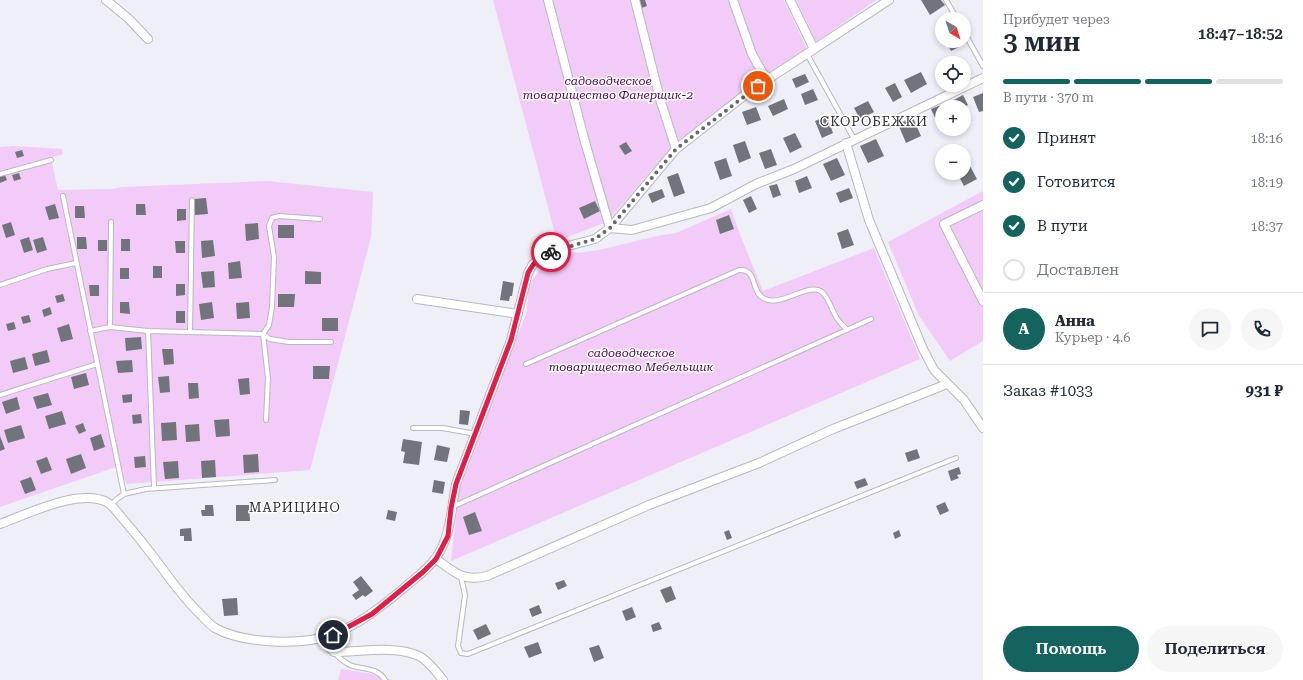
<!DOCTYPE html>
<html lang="ru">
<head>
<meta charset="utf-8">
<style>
	body { margin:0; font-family:"Roboto Serif",serif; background:#f6f6f7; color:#1f2937; height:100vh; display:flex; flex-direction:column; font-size:15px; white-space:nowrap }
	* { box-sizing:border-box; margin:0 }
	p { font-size:13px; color:#747a83 }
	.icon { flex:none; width:22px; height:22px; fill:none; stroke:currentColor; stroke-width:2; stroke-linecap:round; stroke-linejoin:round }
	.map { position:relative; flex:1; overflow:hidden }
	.side { display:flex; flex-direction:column; background:#fff; width:320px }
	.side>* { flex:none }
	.needle { width:26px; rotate:141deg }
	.fabs { position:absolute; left:935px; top:12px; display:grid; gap:8px }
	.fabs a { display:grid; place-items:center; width:36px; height:36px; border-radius:50%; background:#fff; box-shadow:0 2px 6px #0003; font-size:20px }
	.pin { position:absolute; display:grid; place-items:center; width:34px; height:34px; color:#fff; margin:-17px; border:2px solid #fff; border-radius:50%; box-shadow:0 1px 4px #0007 }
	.courier { position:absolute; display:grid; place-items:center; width:40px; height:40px; margin:-20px; border:3px solid #e11d48; border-radius:50%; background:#fff; color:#222; box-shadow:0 1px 5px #0007 }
	.summary em { font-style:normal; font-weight:600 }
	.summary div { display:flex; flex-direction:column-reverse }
	.summary { display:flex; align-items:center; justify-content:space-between; height:68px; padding:0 20px }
	h1 { font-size:26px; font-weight:600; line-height:30px }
	.bar { display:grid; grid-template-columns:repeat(4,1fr); gap:6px 4px; align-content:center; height:48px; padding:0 20px }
	.bar i { height:5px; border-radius:3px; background:#e0e1e3 }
	.bar .active { background:#14635f }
	.bar p { grid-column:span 4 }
	.line { display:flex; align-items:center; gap:10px; padding:0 20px; border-top:1px solid #e0e1e3 }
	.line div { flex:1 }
	.round { display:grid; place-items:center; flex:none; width:42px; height:42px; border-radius:21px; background:#f6f6f7 }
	ol { padding:0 20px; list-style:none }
	li { display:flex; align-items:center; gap:12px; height:44px }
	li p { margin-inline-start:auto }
	li .icon { padding:4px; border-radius:50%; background:#14635f; color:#fff; stroke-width:4 }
	li:last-child { color:#747a83 }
	li i { width:22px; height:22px; border:2px solid #e0e1e3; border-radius:50% }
	.primary-button { display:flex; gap:8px; margin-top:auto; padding:8px 20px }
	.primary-button a { flex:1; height:46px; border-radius:24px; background:#14635f; color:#fff; font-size:16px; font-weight:600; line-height:46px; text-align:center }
	.primary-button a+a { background:#f6f6f7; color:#1f2937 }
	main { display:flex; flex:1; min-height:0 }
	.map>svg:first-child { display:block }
	.green { fill:#f3cbf8 }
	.building { fill:#71757b }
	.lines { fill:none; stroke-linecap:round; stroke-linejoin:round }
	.service-casing { stroke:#b8b8c0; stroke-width:6 }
	.minor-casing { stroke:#b8b8c0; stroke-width:10 }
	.service { stroke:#fff; stroke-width:4 }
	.minor { stroke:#fff; stroke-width:8 }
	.done { stroke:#67676c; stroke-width:4; stroke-dasharray:0 7.2 }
	.route { stroke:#e11d48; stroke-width:5 }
	.labels { text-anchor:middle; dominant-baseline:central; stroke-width:3; stroke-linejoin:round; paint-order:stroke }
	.park-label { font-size:12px; font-style:italic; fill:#50055b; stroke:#fff }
	.neighbourhood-label { font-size:13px; letter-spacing:1px; fill:#2c2c32; stroke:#fff }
</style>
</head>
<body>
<main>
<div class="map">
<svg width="983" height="680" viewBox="0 0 983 680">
	<rect width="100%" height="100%" fill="#eeeff7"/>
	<path class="green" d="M493 0H784L807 49 667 152 607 222 557 241Z
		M796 0H876L816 42Z
		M14 146 62 149 63 154 51 158 58 190 113 189 122 187 268 181 373 192 371 237 310 470 127 484 116 467 0 507V147Z
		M983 191V341L950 361 919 316 888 242Z
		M731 209 741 237 763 291 874 248 920 359 451 561 459 491 527 311 528 290 531 282 550 256 567 250 576 253 599 250 657 236 676 233Z
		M341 669 372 674 393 680H338Z"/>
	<path class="building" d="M638 0H645L647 6 639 9Z
		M921 0H941L945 5 930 15Z
		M956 41 959 47 951 51 948 45Z
		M921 72 927 84 911 93 904 80Z
		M805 74 809 82 796 88 792 79Z
		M895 83 902 97 893 102 885 88Z
		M813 89 818 100 805 105 801 94Z
		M983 93V111L979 112 973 97Z
		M963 95 968 105 964 107H955L952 101Z
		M784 99 788 109 773 116 768 106Z
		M868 101 874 112 860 119 854 108Z
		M941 105 942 120 937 122 931 109Z
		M756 107 761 120 747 125 742 112Z
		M827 116 833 133 822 138 815 121Z
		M913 118 921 136 906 143 898 124Z
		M795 133 802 147 790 153 783 138Z
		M876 139 884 156 868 163 860 146Z
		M745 141 751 158 739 163 733 145Z
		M626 142 632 151 625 155 619 146Z
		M771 149 777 165 765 169 759 153Z
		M22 150 24 156 17 158 15 152Z
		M726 158 732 176 720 180 714 162Z
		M837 158 845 175 831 181 823 164Z
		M970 166 977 179 964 186 957 173H964V169Z
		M19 173 21 179 14 181 12 175Z
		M678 173 685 193 674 197 667 177Z
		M5 175 7 180 0 183V176Z
		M807 176 812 188 799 193 795 181Z
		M777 184 781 195 773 198 769 186Z
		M849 188 853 198 840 203 836 193Z
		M662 189 665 197 652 203 648 194Z
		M751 196 757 209 749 213 743 200Z
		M206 198 208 214 195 215 193 199Z
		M595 201 600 211 584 219 579 208Z
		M55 204 59 218 49 220 45 207Z
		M136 204H145L146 215H136Z
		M75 206H84L85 218H75Z
		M177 209H186V220L177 221Z
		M729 215 734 229 720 234 716 220Z
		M11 222 15 235 6 238 2 225Z
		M258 223 259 239 246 241 245 224Z
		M278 225H294V238H278Z
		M848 229 854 245 842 249 837 233Z
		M29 237 33 250 24 253 20 240Z
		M43 237 47 250 37 253 33 240Z
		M77 237H86L87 249H77Z
		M121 239H130V251H121Z
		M98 240H107V251H98Z
		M213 240 215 256 202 258 201 241Z
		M175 241H185V253H176Z
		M240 261 242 278 229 279 228 263Z
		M153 266H162V278H153Z
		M120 268H129V279H120Z
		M214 271 215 287 203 288 201 272Z
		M305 271 321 272V284H305Z
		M503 281 514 283 512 296H510L509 301 500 300Z
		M176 284H185V295L176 296Z
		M89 285H99V296H90Z
		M63 294 65 301 57 303 55 296Z
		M278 294H295L294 307H278Z
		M120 302H129L130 314 120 313Z
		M212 302 214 318 201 320 199 304Z
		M249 302 250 318 237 319 236 303Z
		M50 307 52 314 44 317 42 310Z
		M176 311H185V323H176Z
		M29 315 31 322 23 324 21 317Z
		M322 318H338V331H322Z
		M14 322 16 329 8 331 6 324Z
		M69 324 73 339 61 342 57 328Z
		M141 337 142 349 126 351 125 338Z
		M162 349H173L174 364 164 365Z
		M47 350 50 362 35 366 32 354Z
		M25 357 28 369 13 373 10 361Z
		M132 360 133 372 118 373 116 361Z
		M313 366H330L329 379H313Z
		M86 373 89 385 74 389 71 377Z
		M169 376 170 392 160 393 158 377Z
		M249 378 250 394 240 395 238 379Z
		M188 383H198L199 398 189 399Z
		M48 393 52 405 37 409 33 397Z
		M132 394V402L123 403 122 395Z
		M17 397 20 409 6 414 2 402Z
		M460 410 470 411 468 425 459 424Z
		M62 411 66 424 49 429 45 416Z
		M141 414 142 423 133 424 132 415Z
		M229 419 230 436 216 437 214 420Z
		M176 422 177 440 162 441 161 423Z
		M83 423 86 431 79 434 75 426Z
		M199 424 200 441 186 442 185 425Z
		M21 425 25 438 8 443 4 430Z
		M101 434 105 447 94 451 90 438Z
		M0 436 5 449 0 451Z
		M403 439 422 442 419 465 403 463 405 452 401 451Z
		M437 445 450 448 447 462 434 460Z
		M917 449 920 458 908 462 905 453Z
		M81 454 86 468 71 474 66 459Z
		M258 454 259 472 244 473 243 455Z
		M145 456 146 467 135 468 134 457Z
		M47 457 52 470 41 474 36 461Z
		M215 460 216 477 202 478 201 461Z
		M178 461 179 478 165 479 163 462Z
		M959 467 961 474 957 475 959 478 951 481 948 471Z
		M31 477 36 490 25 494 20 481Z
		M865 478 868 485 857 489 854 482Z
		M434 480 445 482 443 494 432 492Z
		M945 502 949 511 940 515 936 506Z
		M205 505H213L214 516H202L201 510H205Z
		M236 505H249L250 521H236Z
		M388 510 397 512 395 521 386 519Z
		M475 512 482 531 469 535 463 517Z
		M191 528 192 541H184V536H180V529Z
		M729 530 732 538 727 540 724 532Z
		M899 530 901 536 895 539 893 533Z
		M361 576 373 591 365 597 363 595 356 600 352 595 359 590 353 582Z
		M564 580 567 586 558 590 555 583Z
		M671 586 676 599 666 603 660 590Z
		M237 598 238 615 224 616 222 599Z
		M539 605 542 613 532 617 529 609Z
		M632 607 636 617 626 621 622 611Z
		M659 622 662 629 653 632 651 625Z
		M486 624 491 634 478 640 473 630Z
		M538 642 542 653 529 658 524 647Z
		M599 645 604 658 594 662 589 648Z"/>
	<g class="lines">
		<defs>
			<path id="service" d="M946 0 957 19
				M964 32 983 66
				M807 54 854 139
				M0 174 51 160
				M63 196 124 494
				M0 285 47 269 76 263
				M110 327 111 222
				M90 331 110 327 148 331 263 334 270 339 289 342H331
				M148 331 154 487
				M190 332 192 200
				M526 364 739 270C758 269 750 290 763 298 780 309 809 281 822 292 830 299 832 313 839 321 841 324 845 327 847 330
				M0 395 97 364
				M266 420 268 378 263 334 269 325 272 307 274 257 269 226 272 218 279 216 320 219
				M413 428H442L476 434
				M111 505 117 499 124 494 146 489 275 480
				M452 507 871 319
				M461 577 465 595 458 646 461 653 468 654 956 458
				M335 653C339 658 344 662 350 665 363 670 377 667 385 680"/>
			<path id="minor" d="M106 0 129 19 148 39
				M548 0 585 142 610 228 632 230 711 208 756 184 794 169 983 78
				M635 0 660 99 676 149
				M733 0 752 54 767 81
				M790 0 814 49
				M846 143 869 220 923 349 934 370 964 400 983 428
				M983 205 944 224 983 301
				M417 299 518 314
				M0 524C28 514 78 488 107 502 111 505 115 509 118 513 131 528 144 544 156 560 170 579 183 598 200 614 205 619 210 625 215 628 244 644 303 646 334 634 360 624 382 606 404 588 414 579 427 570 435 559 451 538 451 509 456 484L511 340 528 273 533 264 540 257 564 247 595 239 610 228 676 149 750 91 889 0
				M436 559C455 572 462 582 487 576L649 505 759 463 833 429 947 384
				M320 638 334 652C359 652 396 645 419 656 429 661 436 672 443 680"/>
		</defs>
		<use href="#service" class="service-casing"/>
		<use href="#minor" class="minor-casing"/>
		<use href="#service" class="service"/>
		<use href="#minor" class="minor"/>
	</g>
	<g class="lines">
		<path class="done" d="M551 252 595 239 610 228 676 149 758 86"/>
		<path class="route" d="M333 635 372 614 423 572 436 559 448 536 451 508 456 484 511 340 528 273C534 262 539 257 551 252"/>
	</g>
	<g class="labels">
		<g class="park-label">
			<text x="608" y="81">садоводческое<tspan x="608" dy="14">товарищество Фанерщик-2</tspan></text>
			<text x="631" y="353">садоводческое<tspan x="631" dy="14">товарищество Мебельщик</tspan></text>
		</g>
		<g class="neighbourhood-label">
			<text x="874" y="121">СКОРОБЕЖКИ</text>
			<text x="295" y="507">МАРИЦИНО</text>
		</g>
	</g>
</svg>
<div class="fabs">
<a><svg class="needle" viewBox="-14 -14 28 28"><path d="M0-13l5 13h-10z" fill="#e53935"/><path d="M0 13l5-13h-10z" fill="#747a83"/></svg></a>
<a><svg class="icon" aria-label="locate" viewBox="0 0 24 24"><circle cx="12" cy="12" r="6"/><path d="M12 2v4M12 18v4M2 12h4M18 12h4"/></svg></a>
<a>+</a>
<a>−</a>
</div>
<div class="pin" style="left:758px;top:86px;background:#ea580c"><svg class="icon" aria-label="bag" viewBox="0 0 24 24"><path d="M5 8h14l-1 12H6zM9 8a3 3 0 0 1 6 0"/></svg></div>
<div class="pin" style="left:333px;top:635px;background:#1f2937"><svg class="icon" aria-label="home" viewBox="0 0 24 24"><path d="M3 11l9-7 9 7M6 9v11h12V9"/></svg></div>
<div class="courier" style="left:551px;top:252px"><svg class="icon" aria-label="bike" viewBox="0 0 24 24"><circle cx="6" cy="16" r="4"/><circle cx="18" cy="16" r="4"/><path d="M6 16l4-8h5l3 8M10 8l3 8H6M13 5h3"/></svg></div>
</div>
<section class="side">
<div class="summary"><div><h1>3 мин</h1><p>Прибудет через</p></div><em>18:47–18:52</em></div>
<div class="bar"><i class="active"></i><i class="active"></i><i class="active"></i><i></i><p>В пути · 370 m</p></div>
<ol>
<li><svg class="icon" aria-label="check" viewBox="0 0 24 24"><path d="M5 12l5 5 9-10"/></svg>Принят<p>18:16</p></li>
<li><svg class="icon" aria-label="check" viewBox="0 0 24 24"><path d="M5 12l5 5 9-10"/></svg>Готовится<p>18:19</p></li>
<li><svg class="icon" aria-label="check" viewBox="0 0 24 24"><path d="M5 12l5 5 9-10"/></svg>В пути<p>18:37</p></li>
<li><i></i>Доставлен</li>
</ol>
<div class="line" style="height:72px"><b class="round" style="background:#14635f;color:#fff">А</b><div><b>Анна</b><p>Курьер · 4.6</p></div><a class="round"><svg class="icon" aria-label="chat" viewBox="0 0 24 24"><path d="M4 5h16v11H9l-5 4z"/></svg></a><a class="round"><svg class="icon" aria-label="phone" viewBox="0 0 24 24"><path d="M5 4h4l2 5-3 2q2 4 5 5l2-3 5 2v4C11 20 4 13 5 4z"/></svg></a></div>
<div class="line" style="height:52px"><div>Заказ #1033</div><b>931 ₽</b></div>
<div class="primary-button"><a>Помощь</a><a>Поделиться</a></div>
</section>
</main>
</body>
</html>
